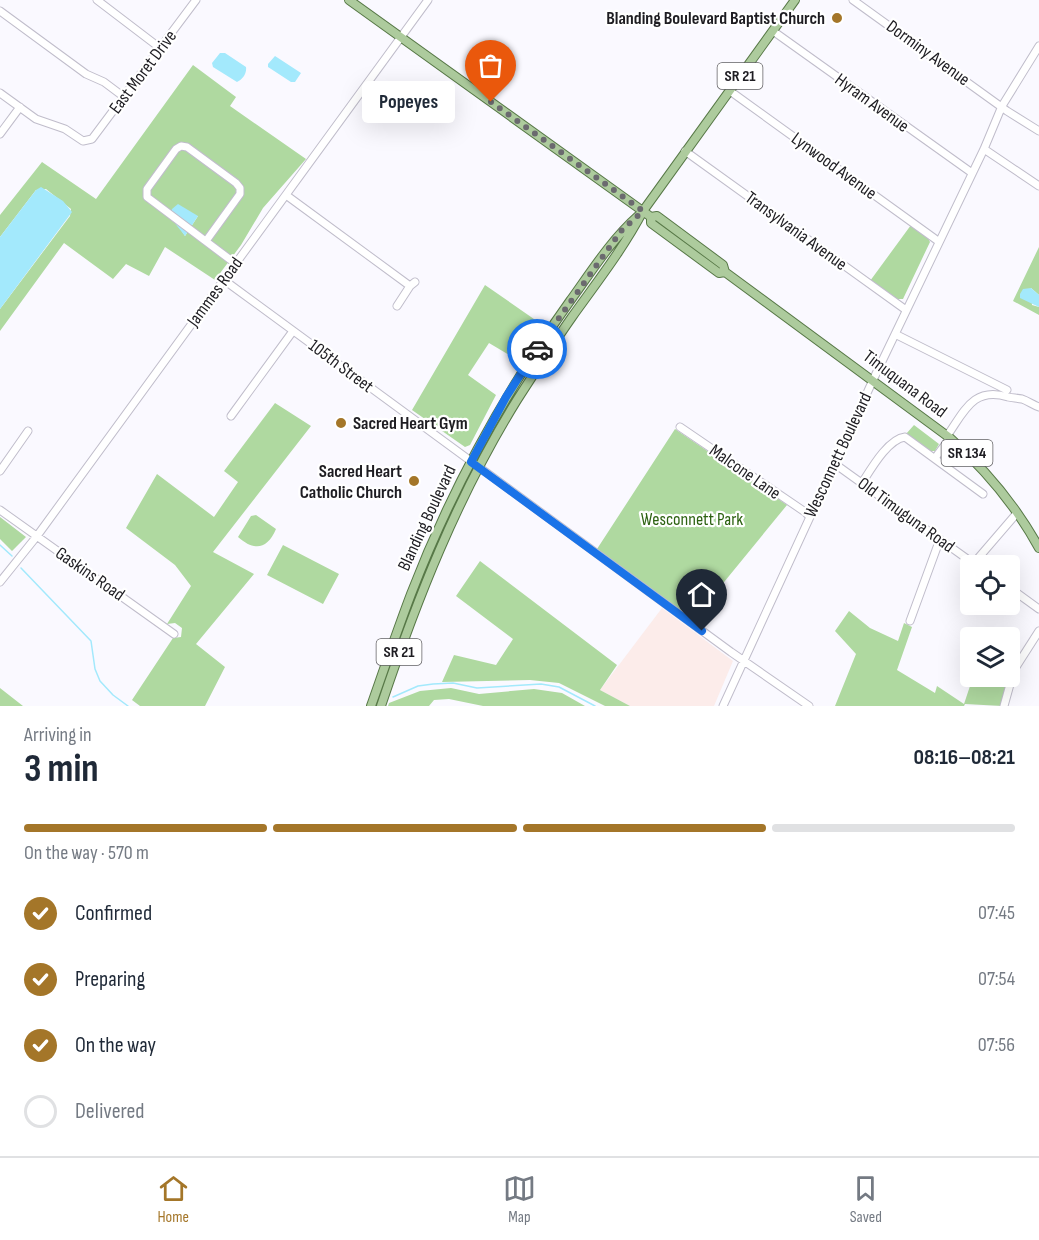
<!DOCTYPE html>
<html lang="en">
<head>
<meta charset="utf-8">
<style>
	body { margin:0; font-family:"Sofia Sans Condensed",sans-serif; background:#f6f6f7; color:#1f2937; height:100vh; display:flex; flex-direction:column; font-size:22px; white-space:nowrap }
	* { box-sizing:border-box; margin:0 }
	p { font-size:20px; color:#747a83 }
	.icon { flex:none; width:33px; height:33px; fill:none; stroke:currentColor; stroke-width:2; stroke-linecap:round; stroke-linejoin:round }
	.map { position:relative; height:706px; overflow:hidden }
	.sheet { display:flex; flex-direction:column; background:#fff; flex:1 }
	.sheet>* { flex:none }
	.tools { position:absolute; left:960px; top:555px; display:grid; gap:12px }
	.tools a { display:grid; place-items:center; width:60px; height:60px; border-radius:6px; background:#fff; box-shadow:0 6px 24px #0002; font-size:30px }
	.pin { position:absolute; display:grid; place-items:center; width:51px; height:51px; color:#fff; margin:-62px -26px; border-radius:50% 50% 50% 0; rotate:-45deg; box-shadow:0 0 6px #0007 }
	.pin .icon { rotate:45deg }
	.courier { position:absolute; display:grid; place-items:center; width:60px; height:60px; margin:-30px; border:4px solid #1a73e8; border-radius:50%; background:#fff; color:#222; box-shadow:0 2px 8px #0007 }
	.bubble { position:absolute; height:42px; border-radius:6px; background:#fff; box-shadow:0 6px 24px #0002; font-size:20px; font-weight:700; line-height:42px; text-align:center }
	.head em { font-style:normal; font-weight:700 }
	.head div { display:flex; flex-direction:column-reverse }
	.head { display:flex; align-items:center; justify-content:space-between; height:102px; padding:0 24px }
	h1 { font-size:39px; font-weight:700; line-height:45px }
	.bar { display:grid; grid-template-columns:repeat(4,1fr); gap:9px 6px; align-content:center; height:72px; padding:0 24px }
	.bar i { height:8px; border-radius:4px; background:#e0e1e3 }
	.bar .current { background:#a47629 }
	.bar p { grid-column:span 4 }
	ol { padding:0 24px; list-style:none }
	li { display:flex; align-items:center; gap:18px; height:66px }
	li p { margin-inline-start:auto }
	li .icon { padding:6px; border-radius:50%; background:#a47629; color:#fff; stroke-width:4 }
	li:last-child { color:#747a83 }
	li i { width:33px; height:33px; border:3px solid #e0e1e3; border-radius:50% }
	.tabs { display:flex; justify-content:space-around; align-items:center; height:84px; border-top:2px solid #e0e1e3; background:#fff; font-size:16px; color:#747a83 }
	.tabs a { display:grid; justify-items:center; gap:3px }
	.tabs .current { color:#a47629 }
	.map>svg:first-child { display:block }
	.education { fill:#fcecea }
	.green { fill:#afd9a0; fill-rule:evenodd }
	.water { fill:#a3e9fc }
	.lines { fill:none; stroke-linecap:round; stroke-linejoin:round }
	.stream { stroke:#a3e9fc; stroke-width:1.5 }
	.minor-casing { stroke:#c0bdcb; stroke-width:9 }
	.major-casing { stroke:#577847; stroke-width:10 }
	.minor { stroke:#fff; stroke-width:7 }
	.major { stroke:#adcb9d; stroke-width:8 }
	.done { stroke:#6b6a6f; stroke-width:6; stroke-dasharray:0 10.8 }
	.route { stroke:#1a73e8; stroke-width:8 }
	.poi-dot { fill:#a47629; stroke:#fff; stroke-width:2 }
	.labels { text-anchor:middle; dominant-baseline:central; stroke-width:4.5; stroke-linejoin:round; paint-order:stroke }
	.shield { fill:#fff; stroke:#626164; stroke-width:1.5 }
	.shield-label { font-size:16px; font-weight:bold; fill:#1e1d22 }
	.poi-label { font-size:18px; font-weight:bold; fill:#1e1d22; stroke:#fff; text-anchor:end }
	.street-label { font-size:18px; fill:#1e1d22; stroke:#fff }
	.park-label { font-size:18px; fill:#2d6212; stroke:#fff }
</style>
</head>
<body>
<div class="map">
<svg width="1039" height="706" viewBox="0 0 1039 706">
	<rect width="100%" height="100%" fill="#faf9ff"/>
	<path class="education" d="M662 608 733 661 714 706H630L600 690Z"/>
	<path class="green" d="M193 65 236 97 230 106 306 159 263 208 241 245 215 280 165 247 149 276 126 264 113 279 64 243 0 331V309L70 216 71 209 46 189 36 190 0 237V215L42 162 96 199ZM198 216 185 236 178 225 171 220Z
		M911 225 927 236 930 242 903 299H896L870 281Z
		M1039 247V295L1031 288 1032 305 1039 307V315L1013 301Z
		M485 285 544 326 516 359 489 343 468 375 496 395 470 445 465 447 412 410Z
		M275 403 311 426 213 552 254 574 196 644 225 667 205 706H140L132 700 173 638 181 637 182 628 175 623 167 624 191 586 175 565 126 528 157 474 214 517 238 482 224 471Z
		M914 425 939 444 935 451H930L906 434Z
		M675 429 787 505 693 620 597 549Z
		M256 515 276 529C267 550 254 551 238 537L251 516Z
		M0 517 26 537 12 551 0 539Z
		M283 545 339 574 323 604 267 575Z
		M480 561 617 665 600 690 630 706H605L559 683 530 680 442 682 454 655 496 665 513 639 456 596Z
		M849 611 870 628 898 641 904 623 912 627 897 670 935 693 937 686 964 704 973 677 1010 676 1011 673 1002 706 965 704 964 706H835L856 654 835 631Z
		M0 688 23 706H0Z
		M451 688 479 694 534 689 562 693 585 706H483L449 699 434 700 429 706H388L389 703 420 691Z"/>
	<path class="water" d="M220 53H225L246 67C247 74 242 80 237 82L213 67 212 63Z
		M275 56 301 73 295 82H291L268 67V64Z
		M41 187 63 201 72 212 0 309V237L36 190Z
		M178 204 198 216 185 236 170 217 172 209Z
		M1031 288 1039 295V307L1020 298V294L1023 289Z"/>
	<g class="lines">
		<path class="stream" d="M0 545 12 556
			M21 568 91 641 95 669 100 681 113 695 128 706
			M393 697 418 686 433 684 453 683 477 688 541 684 559 687 595 706"/>
		<defs>
			<path id="minor" d="M97 0 160 48
				M853 0 1007 111 1039 131
				M0 11 86 74 104 82 124 97
				M773 31 972 173
				M730 91 938 241
				M0 93 36 119 65 129 83 141 92 139 196 0
				M0 134 20 107
				M984 149 1039 186
				M685 151 906 310
				M286 195 410 286
				M206 241 240 194V188L236 183 187 147 181 146 176 149 147 189V197L236 264
				M224 280 731 652 809 706
				M397 306 410 286 415 282
				M895 334 1007 390
				M231 416 293 331
				M680 427 805 512 810 517
				M947 436C964 412 973 386 1008 397 1012 398 1017 398 1022 399 1028 401 1033 405 1039 407
				M935 458 950 438
				M835 464 977 566
				M0 471 28 431
				M862 483C871 469 888 439 905 437L983 494
				M0 510 174 634
				M974 563 1017 513
				M0 582 37 536 428 0
				M1010 588 1039 609
				M910 621 940 539
				M723 706 873 380 984 149 1002 106 1039 46
				M1004 706 1014 670 1039 631"/>
			<path id="major" d="M349 0 651 217V223L719 273 725 272 950 438C986 470 1016 506 1039 548
				M651 217 657 216 723 265 725 272
				M371 706C384 669 397 631 411 594 451 490 505 392 570 301 591 272 611 240 638 216
				M381 706C417 599 457 497 517 400 535 372 553 344 572 317 597 282 623 249 643 211L795 0"/>
		</defs>
		<use href="#minor" class="minor-casing"/>
		<use href="#major" class="major-casing"/>
		<use href="#minor" class="minor"/>
		<use href="#major" class="major"/>
	</g>
	<g class="lines">
		<path class="done" d="M491 102 643 211 621 231 537 349"/>
		<path class="route" d="M537 349 506 397 471 462 702 631"/>
	</g>
	<g class="poi-dot">
		<circle cx="837" cy="18" r="6"/>
		<circle cx="341" cy="423" r="6"/>
		<circle cx="414" cy="481" r="6"/>
	</g>
	<g class="labels">
		<g class="shield">
			<rect x="717.5" y="63" width="45" height="26" rx="4.5"/>
			<rect x="941.5" y="440" width="51" height="26" rx="4.5"/>
			<rect x="376.5" y="639" width="45" height="26" rx="4.5"/>
		</g>
		<g class="shield-label">
			<text x="740" y="76">SR 21</text>
			<text x="967" y="453">SR 134</text>
			<text x="399" y="652">SR 21</text>
		</g>
		<g class="poi-label">
			<text x="825" y="18">Blanding Boulevard Baptist Church</text>
			<text x="353" y="423" text-anchor="start">Sacred Heart Gym</text>
			<text x="402" y="471">Sacred Heart<tspan x="402" dy="21">Catholic Church</tspan></text>
		</g>
		<g class="street-label">
			<text transform="translate(928 53) rotate(36)">Dorminy Avenue</text>
			<text transform="translate(143 72) rotate(-53)">East Moret Drive</text>
			<text transform="translate(872 103) rotate(36)">Hyram Avenue</text>
			<text transform="translate(834 166) rotate(36)">Lynwood Avenue</text>
			<text transform="translate(796 231) rotate(36)">Transylvania Avenue</text>
			<text transform="translate(215 292) rotate(-54)">Jammes Road</text>
			<text transform="translate(341 366) rotate(37)">105th Street</text>
			<text transform="translate(905 384) rotate(37)">Timuquana Road</text>
			<text transform="translate(838 455) rotate(-65)">Wesconnett Boulevard</text>
			<text transform="translate(745 472) rotate(35)">Malcone Lane</text>
			<text transform="translate(906 515) rotate(36)">Old Timuguna Road</text>
			<text transform="translate(427 518) rotate(-65)">Blanding Boulevard</text>
			<text transform="translate(90 574) rotate(35)">Gaskins Road</text>
		</g>
		<g class="park-label">
			<text x="692" y="519">Wesconnett Park</text>
		</g>
	</g>
</svg>
<div class="tools">
<a><svg class="icon" aria-label="locate" viewBox="0 0 24 24"><circle cx="12" cy="12" r="6"/><path d="M12 2v4M12 18v4M2 12h4M18 12h4"/></svg></a>
<a><svg class="icon" aria-label="layers" viewBox="0 0 24 24"><path d="M12 4l9 5-9 5-9-5zM3 14l9 5 9-5"/></svg></a>
</div>
<div class="pin" style="left:491px;top:102px;background:#ea580c"><svg class="icon" aria-label="bag" viewBox="0 0 24 24"><path d="M5 8h14l-1 12H6zM9 8a3 3 0 0 1 6 0"/></svg></div>
<div class="pin" style="left:702px;top:631px;background:#1f2937"><svg class="icon" aria-label="home" viewBox="0 0 24 24"><path d="M3 11l9-7 9 7M6 9v11h12V9"/></svg></div>
<div class="courier" style="left:537px;top:349px"><svg class="icon" aria-label="car" viewBox="0 0 24 24"><path d="M5 17H2v-5l4-1 3-4h7l3 4 3 1v5h-3M9 17h6M6 11h13"/><circle cx="7" cy="17" r="2"/><circle cx="17" cy="17" r="2"/></svg></div>
<div class="bubble" style="left:362px;top:81px;width:93px">Popeyes</div>
</div>
<section class="sheet">
<div class="head"><div><h1>3 min</h1><p>Arriving in</p></div><em>08:16–08:21</em></div>
<div class="bar"><i class="current"></i><i class="current"></i><i class="current"></i><i></i><p>On the way · 570 m</p></div>
<ol>
<li><svg class="icon" aria-label="check" viewBox="0 0 24 24"><path d="M5 12l5 5 9-10"/></svg>Confirmed<p>07:45</p></li>
<li><svg class="icon" aria-label="check" viewBox="0 0 24 24"><path d="M5 12l5 5 9-10"/></svg>Preparing<p>07:54</p></li>
<li><svg class="icon" aria-label="check" viewBox="0 0 24 24"><path d="M5 12l5 5 9-10"/></svg>On the way<p>07:56</p></li>
<li><i></i>Delivered</li>
</ol>
</section>
<nav class="tabs">
<a class="current"><svg class="icon" aria-label="home" viewBox="0 0 24 24"><path d="M3 11l9-7 9 7M6 9v11h12V9"/></svg>Home</a>
<a><svg class="icon" aria-label="map" viewBox="0 0 24 24"><path d="M3 6l6-2 6 2 6-2v14l-6 2-6-2-6 2zM9 4v14M15 6v14"/></svg>Map</a>
<a><svg class="icon" aria-label="saved" viewBox="0 0 24 24"><path d="M7 4h10v16l-5-4-5 4z"/></svg>Saved</a>
</nav>
</body>
</html>
